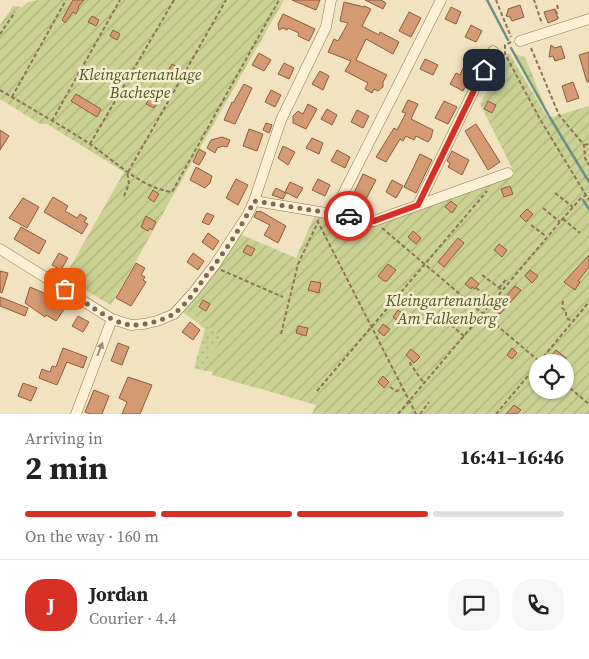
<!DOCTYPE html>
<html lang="en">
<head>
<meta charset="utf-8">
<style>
	body { margin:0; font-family:"Source Serif 4",serif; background:#f6f6f6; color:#222; height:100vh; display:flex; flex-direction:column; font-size:19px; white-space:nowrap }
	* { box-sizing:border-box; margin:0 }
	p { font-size:16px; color:#767676 }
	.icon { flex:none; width:28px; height:28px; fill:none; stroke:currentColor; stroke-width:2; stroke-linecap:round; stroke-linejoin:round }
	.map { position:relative; height:414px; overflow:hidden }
	.details { display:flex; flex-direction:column; background:#fff; flex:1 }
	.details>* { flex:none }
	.buttons { position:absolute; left:529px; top:354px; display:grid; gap:10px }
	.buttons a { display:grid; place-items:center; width:45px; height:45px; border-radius:50%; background:#fff; box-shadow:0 1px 4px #0004; font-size:25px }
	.pin { position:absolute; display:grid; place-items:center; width:42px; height:42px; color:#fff; margin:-21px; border-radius:10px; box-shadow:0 2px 8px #0006 }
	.courier { position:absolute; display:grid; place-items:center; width:50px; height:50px; margin:-25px; border:4px solid #d93025; border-radius:50%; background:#fff; color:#222; box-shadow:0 1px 6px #0007 }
	.overview em { font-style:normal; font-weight:700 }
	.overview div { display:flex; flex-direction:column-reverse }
	.overview { display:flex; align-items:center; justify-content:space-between; height:85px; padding:0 25px }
	h1 { font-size:32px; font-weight:700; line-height:38px }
	.bar { display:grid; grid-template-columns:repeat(4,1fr); gap:8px 5px; align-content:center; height:60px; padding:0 25px }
	.bar i { height:6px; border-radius:4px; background:#e0e0e0 }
	.bar .active { background:#d93025 }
	.bar p { grid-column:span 4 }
	.line { display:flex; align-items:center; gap:12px; padding:0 25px; border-top:1px solid #e0e0e0 }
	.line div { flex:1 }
	.round { display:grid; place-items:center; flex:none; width:52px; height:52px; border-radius:20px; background:#f6f6f6 }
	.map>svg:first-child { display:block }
	.grass { fill:url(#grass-dots) }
	.wetland { fill:url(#wetland-marsh) }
	.garden { fill:url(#garden-furrows); fill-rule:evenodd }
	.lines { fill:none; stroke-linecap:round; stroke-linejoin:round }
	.stream { stroke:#6a9288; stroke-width:2.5 }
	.building { fill:#d39a73; stroke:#8e5b3a }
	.minor-casing { stroke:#8d7356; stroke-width:11 }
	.path { stroke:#8d7356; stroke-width:2; stroke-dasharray:4 2.5; stroke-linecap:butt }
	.minor { stroke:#fcf0d5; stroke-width:10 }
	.oneway { fill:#9c8e78 }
	.done { stroke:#7b6b55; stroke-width:5; stroke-dasharray:0 9 }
	.route { stroke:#d93025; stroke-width:6 }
	.labels { text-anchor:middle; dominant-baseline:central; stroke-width:5; stroke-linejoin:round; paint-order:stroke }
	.park-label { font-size:16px; font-style:italic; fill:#4c5921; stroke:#f8edd1 }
</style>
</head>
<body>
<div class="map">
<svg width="589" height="414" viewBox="0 0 589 414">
	<defs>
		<pattern id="grass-dots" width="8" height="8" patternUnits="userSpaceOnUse" patternTransform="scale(1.25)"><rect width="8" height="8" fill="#cad193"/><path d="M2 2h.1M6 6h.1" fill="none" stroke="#aeb47e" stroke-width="1.8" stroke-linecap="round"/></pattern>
		<pattern id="wetland-marsh" width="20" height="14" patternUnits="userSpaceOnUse" patternTransform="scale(1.25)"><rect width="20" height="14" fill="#cad193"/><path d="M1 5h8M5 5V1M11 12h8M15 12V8" fill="none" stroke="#aeb47e"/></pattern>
		<pattern id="garden-furrows" width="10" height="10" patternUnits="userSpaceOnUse" patternTransform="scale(1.25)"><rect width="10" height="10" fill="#cad193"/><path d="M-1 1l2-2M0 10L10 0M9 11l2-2" fill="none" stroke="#aeb47e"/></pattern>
	</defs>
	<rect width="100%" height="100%" fill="#f2e3c0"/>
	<path class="grass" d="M185 309 222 337 201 370 194 368 205 329 182 311Z"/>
	<path class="wetland" d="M514 54 525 57 549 116Z"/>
	<path class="garden" d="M38 0H284L111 305 64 278 124 172 47 124H40L0 99V25L13 6 22 7 28 2Z
		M509 53 548 118 589 106V414H312L316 405 212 375 213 372 201 370 222 337 185 309 240 234 296 258 315 215 368 224 500 181 515 174 480 104ZM538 362H565V390H538Z"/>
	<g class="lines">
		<path class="stream" d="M487 0 508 40
			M511 48 549 116 589 182
			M583 200 589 209"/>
	</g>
	<path class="building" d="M73 0H84L78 7 79 8 76 14 73 12 65 23 62 20Z
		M292 0H320L316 10Z
		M365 0H381L386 3 383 9Z
		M344 2 364 7V6L371 9 362 26 379 35 380 32 399 42 393 54 366 39 356 60 387 75 383 82V87L378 91 374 89 372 93 365 89 368 83 345 71 351 61 328 52 334 39 338 41 348 23 340 21Z
		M520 5 524 17 512 21 510 17 506 16 508 11V9Z
		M451 7 461 12 456 24 445 19Z
		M555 9 558 19 548 23 544 12Z
		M409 12 421 18 411 37 399 31Z
		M283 14 315 29 309 41 298 36 299 33 288 28 287 30 283 28 279 30 278 24Z
		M92 16 99 20 96 26 88 22Z
		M471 25 482 31 476 42 465 37Z
		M113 30 120 34 117 40 110 36Z
		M551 45 555 48 561 46 565 58 555 61 553 56 549 57Z
		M471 50 482 55 463 91 450 84 456 73 460 75Z
		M589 52V82H587L579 55Z
		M259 53 271 60 264 71 252 65Z
		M425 59 438 65 433 75 420 69Z
		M284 63 294 68 289 79 278 74Z
		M172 64 179 68 175 76 167 73Z
		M320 71 329 76 323 90 312 84Z
		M573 82 579 98 567 102 562 86Z
		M244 84 252 88 235 124 224 120 232 102 233 103Z
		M271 90 281 95 275 107 265 102Z
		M76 94 101 109 97 117 71 101Z
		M150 97 157 102 154 108 146 104Z
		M408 100 418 104 411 119 433 130 431 138 428 142 416 136 414 140 406 136 403 141 400 139 386 162 376 157 394 128 397 130 406 113 402 112Z
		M444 101 457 107 448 124 435 118Z
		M488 101 496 105 492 113 484 109Z
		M308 104 317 109 306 129 293 123V116L298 111 303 114Z
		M327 109 337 115 332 125 321 119Z
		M357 110 369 116 363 128 351 122Z
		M266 123 272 125 269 133 263 130Z
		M476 124 500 162 488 170 465 131Z
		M249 129 263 134 257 151 243 146Z
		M0 130 9 136 0 150Z
		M222 137 230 140 227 147 223 146 217 148 215 153 207 148 211 140Z
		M312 138 323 143 319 154 306 148Z
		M283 146 295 152 288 165 278 158Z
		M199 149 206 153 199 165 193 162Z
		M337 150 350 157 345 168 331 161Z
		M452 151 469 160 462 175 448 167 450 163 447 161Z
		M420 154 432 160 416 193 404 187Z
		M196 167 212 176 210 183 205 188 190 180Z
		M363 174 376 180 366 199 354 193Z
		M236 179 248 185 238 205 226 198Z
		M318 179 330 185 325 196 312 190Z
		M392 180 403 186 396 198 386 192Z
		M290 182 303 188 297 198 285 192Z
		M510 186 513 194 504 197 501 189Z
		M276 188 286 193 283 199 272 195Z
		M153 190 159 194 154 202 148 198Z
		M53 197 68 206 65 211 77 218 80 214 87 218 84 222 88 224 82 234 44 212Z
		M23 198 39 207 27 228 9 218Z
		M451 201 457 206 452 213 445 207Z
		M527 209 533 214 526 222 520 216Z
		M257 211 259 212 260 211 286 226 278 243 264 235 270 225 254 217Z
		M207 213 214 216 209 225 202 222Z
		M146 216 156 222 152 230 150 228 148 231 141 227Z
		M21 227 46 241 39 254 14 239Z
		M413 231 421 238 416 244 408 237Z
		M208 233 219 241 213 250 202 242Z
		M458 238 464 243 444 267 438 262Z
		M499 244 507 250 502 257 494 250Z
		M247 245 255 249 251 256 243 252Z
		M59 253 68 258 61 270 52 265Z
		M193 253 204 261 198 270 187 262Z
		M589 255V267L578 281 580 282 575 290 564 282Z
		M136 263 145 268 141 275 145 277 143 280 146 282 131 306 116 298Z
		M388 264 396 270 387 281H384L378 276Z
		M530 270 538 276 532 283 525 276Z
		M0 271 8 273 2 293 0 292Z
		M471 277 479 284 475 289 472 287 471 289 465 284Z
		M311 281 321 283 319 293 308 290Z
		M515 286 521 290 500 314 494 310Z
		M30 287 44 293 65 308 56 321 46 315 45 317 25 303Z
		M0 297 28 308 25 316 0 306Z
		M203 300 210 304 206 311 199 307Z
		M398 310 404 315 398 321 393 317Z
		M78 316 89 322 83 332 72 326Z
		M190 322 200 330 193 340 182 332Z
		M383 324 390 329 384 336 378 331Z
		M298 326 308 328 306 336 296 333Z
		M118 343 129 347 122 365 111 361Z
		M63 348 87 357 83 368 67 362 57 385 39 378 42 369 50 372 52 366 56 367Z
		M512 348 517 353 512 359 507 355Z
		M411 349 420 357 414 363 406 355Z
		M556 350 566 358 562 362H558L551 356Z
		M383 376 389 382 384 388 378 382Z
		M128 377 152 385 140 414H122L127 402 119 398Z
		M23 383 37 388 31 401 18 396Z
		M94 390 109 396 102 414H90L85 412Z
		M514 405 521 410 517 414H506Z"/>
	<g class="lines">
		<defs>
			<path id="minor" d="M520 41 589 19
				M254 201 374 221 508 173
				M418 205 493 51
				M333 214 441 0
				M0 249 112 319 131 325 144 324 157 321 174 314 193 293 214 266 247 216 254 201 281 120 326 27 331 0
				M76 414 112 319"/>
		</defs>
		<use href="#minor" class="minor-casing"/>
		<path class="path" d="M496 0 511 37
			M533 0H534L542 24
			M557 5 558 9 556 11 558 18
			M0 34 15 12
			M511 42 505 45V54L541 121 589 200
			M531 48 559 115 584 145 585 158 589 165
			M0 90C30 108 61 125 90 144 115 161 141 188 172 192L279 0
			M12 97 66 0
			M52 121 120 0
			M90 144 174 0
			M584 145 589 144
			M128 172 226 0
			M555 193 573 207
			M124 196 129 184 127 171
			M543 208 560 222
			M563 219 580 233
			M318 220V222L416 414
			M531 225 547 237
			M382 228 540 362
			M221 270 283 297
			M482 275 502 290
			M476 288 494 300
			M499 288 507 278
			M563 301 562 308 566 311V317L572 322
			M446 321 464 336
			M281 334 298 264 318 222
			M410 362 411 365 424 383
			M539 362 589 302
			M565 384 589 404
			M390 387 396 391 404 389
			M317 391 487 191
			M398 414 560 222 580 199 586 195
			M420 414 429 402
			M496 414 538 364"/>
		<use href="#minor" class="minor"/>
	</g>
	<defs><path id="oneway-solid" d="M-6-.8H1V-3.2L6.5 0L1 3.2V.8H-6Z" transform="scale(1.25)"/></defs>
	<use class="oneway" href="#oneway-solid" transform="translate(100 349) rotate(-69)"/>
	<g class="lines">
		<path class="done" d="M65 289C83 300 110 323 131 325 145 326 164 320 175 313 185 305 193 294 200 284 220 258 240 231 254 201L349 216"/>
		<path class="route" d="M349 216 374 221 418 205 484 70"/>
	</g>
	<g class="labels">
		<g class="park-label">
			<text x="140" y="74">Kleingartenanlage<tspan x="140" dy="18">Bachespe</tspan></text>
			<text x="447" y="300">Kleingartenanlage<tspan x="447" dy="18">Am Falkenberg</tspan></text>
		</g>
	</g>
</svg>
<div class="buttons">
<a><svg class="icon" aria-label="locate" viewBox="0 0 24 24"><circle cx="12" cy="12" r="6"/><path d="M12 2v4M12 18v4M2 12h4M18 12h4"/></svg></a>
</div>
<div class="pin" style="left:65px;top:289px;background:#ea580c"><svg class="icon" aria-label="bag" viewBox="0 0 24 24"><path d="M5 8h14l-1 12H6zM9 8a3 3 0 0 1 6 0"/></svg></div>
<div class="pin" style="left:484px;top:70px;background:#1f2937"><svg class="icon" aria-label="home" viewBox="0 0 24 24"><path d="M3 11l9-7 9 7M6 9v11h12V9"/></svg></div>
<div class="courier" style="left:349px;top:216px"><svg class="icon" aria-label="car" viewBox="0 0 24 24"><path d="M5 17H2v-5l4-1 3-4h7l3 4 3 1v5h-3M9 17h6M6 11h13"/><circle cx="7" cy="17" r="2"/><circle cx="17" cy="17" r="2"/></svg></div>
</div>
<section class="details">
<div class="overview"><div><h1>2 min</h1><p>Arriving in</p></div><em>16:41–16:46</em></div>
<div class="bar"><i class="active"></i><i class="active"></i><i class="active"></i><i></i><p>On the way · 160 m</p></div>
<div class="line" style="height:90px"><b class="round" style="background:#d93025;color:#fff">J</b><div><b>Jordan</b><p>Courier · 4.4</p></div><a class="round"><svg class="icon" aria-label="chat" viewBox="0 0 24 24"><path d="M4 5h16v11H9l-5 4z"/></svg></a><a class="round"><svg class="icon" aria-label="phone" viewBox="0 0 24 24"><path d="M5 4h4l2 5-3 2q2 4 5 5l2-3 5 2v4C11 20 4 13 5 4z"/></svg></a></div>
</section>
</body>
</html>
